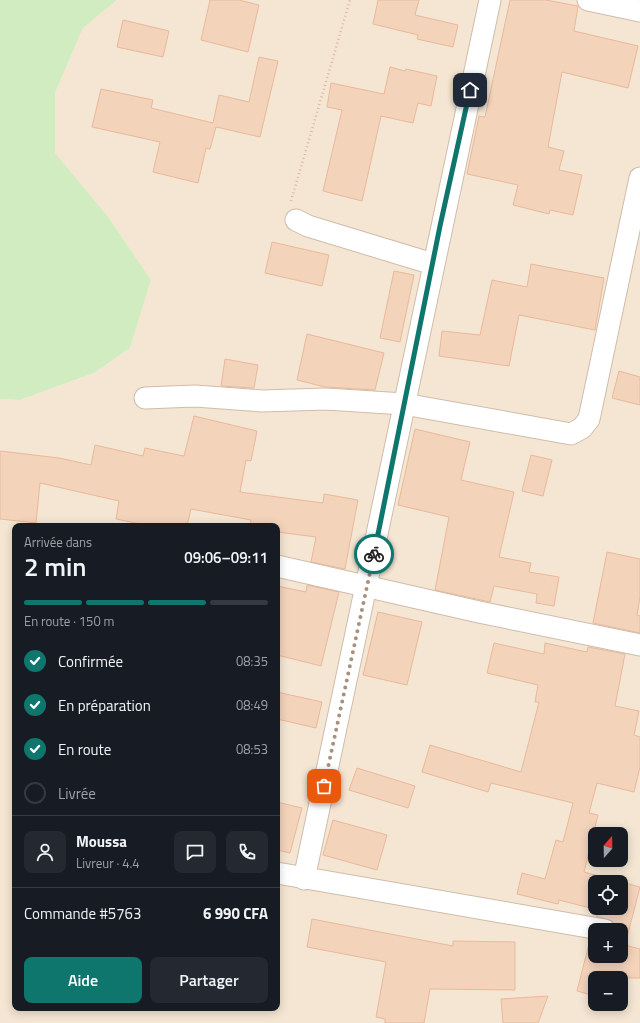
<!DOCTYPE html>
<html lang="fr">
<head>
<meta charset="utf-8">
<style>
	body { margin:0; font-family:"Titillium Web",sans-serif; background:#242831; color:#f1f3f6; height:100vh; display:flex; flex-direction:column; font-size:15px; white-space:nowrap }
	* { box-sizing:border-box; margin:0 }
	p { font-size:13px; color:#9ea1a6 }
	.icon { flex:none; width:22px; height:22px; fill:none; stroke:currentColor; stroke-width:2; stroke-linecap:round; stroke-linejoin:round }
	.map { position:relative; flex:1; overflow:hidden }
	.details { position:absolute; left:12px; top:523px; width:268px; height:488px; display:flex; flex-direction:column; background:#171b24; border-radius:8px; box-shadow:0 2px 10px #0003 }
	.details>* { flex:none }
	.needle { width:26px; rotate:20deg }
	.tools { position:absolute; left:588px; top:827px; display:grid; gap:8px }
	.tools a { display:grid; place-items:center; width:40px; height:40px; border-radius:8px; background:#171b24; box-shadow:0 2px 10px #0003; font-size:20px }
	.pin { position:absolute; display:grid; place-items:center; width:34px; height:34px; color:#fff; margin:-17px; border-radius:8px; box-shadow:0 2px 6px #0006 }
	.courier { position:absolute; display:grid; place-items:center; width:40px; height:40px; margin:-20px; border:3px solid #0f766e; border-radius:50%; background:#fff; color:#222; box-shadow:0 1px 5px #0007 }
	.headline em { font-style:normal; font-weight:600 }
	.headline div { display:flex; flex-direction:column-reverse }
	.headline { display:flex; align-items:center; justify-content:space-between; height:68px; padding:0 12px }
	h1 { font-size:26px; font-weight:600; line-height:30px }
	.bar { display:grid; grid-template-columns:repeat(4,1fr); gap:6px 4px; align-content:center; height:48px; padding:0 12px }
	.bar i { height:5px; border-radius:3px; background:#363941 }
	.bar .on { background:#0f766e }
	.bar p { grid-column:span 4 }
	.line { display:flex; align-items:center; gap:10px; padding:0 12px; border-top:1px solid #363941 }
	.line div { flex:1 }
	.round { display:grid; place-items:center; flex:none; width:42px; height:42px; border-radius:8px; background:#242831 }
	ol { padding:0 12px; list-style:none }
	li { display:flex; align-items:center; gap:12px; height:44px }
	li p { margin-inline-start:auto }
	li .icon { padding:4px; border-radius:50%; background:#0f766e; color:#fff; stroke-width:4 }
	li:last-child { color:#9ea1a6 }
	li i { width:22px; height:22px; border:2px solid #363941; border-radius:50% }
	.cta { display:flex; gap:8px; margin-top:auto; padding:8px 12px }
	.cta a { flex:1; height:46px; border-radius:8px; background:#0f766e; color:#fff; font-size:16px; font-weight:600; line-height:46px; text-align:center }
	.cta a+a { background:#242831; color:#f1f3f6 }
	.map>svg:first-child { display:block }
	.residential { fill:#f5e6d3; fill-rule:evenodd }
	.green { fill:#d2ecc2 }
	.building { fill:#f4d3bb; stroke:#e8b99a; fill-rule:evenodd }
	.lines { fill:none; stroke-linecap:round; stroke-linejoin:round }
	.minor-casing { stroke:#d0bcaa; stroke-width:23 }
	.path { stroke:#d9b69e; stroke-width:2.5; stroke-dasharray:1 3; stroke-linecap:butt }
	.minor { stroke:#fff; stroke-width:21 }
	.done { stroke:#a7907f; stroke-width:4; stroke-dasharray:0 7.2 }
	.route { stroke:#0f766e; stroke-width:5 }
</style>
</head>
<body>
<div class="map">
<svg width="640" height="1023" viewBox="0 0 640 1023">
	<rect width="100%" height="100%" fill="#fdf4e5"/>
	<path class="residential" d="M117 0H640V1023H0V399L20 400 94 373 130 348 151 280 109 218 55 154V93L83 28ZM15 526H277V1008H15ZM595 834H621V860H595ZM595 882H621V908H595ZM595 930H621V956H595ZM595 978H621V1004H595Z"/>
	<path class="green" d="M0 0H117L83 28 55 93V153L109 218 151 280 130 348 94 373 20 400 0 399Z"/>
	<path class="building" d="M210 0H239L259 5 248 52 201 40Z
		M378 0H419L415 15 458 25 453 47 417 39 418 35 373 24Z
		M510 0H546L578 6 574 31 638 46 628 88 562 72 548 147 564 151 559 170 582 175 573 215 550 210 549 214 513 205 518 185 467 174 479 116 485 117Z
		M123 20 169 31 163 57 117 47Z
		M259 57 278 61 260 137 216 127 210 149 206 148 198 183 153 172 160 142 92 127 101 89 153 100 151 108 213 123 219 95 249 102Z
		M390 67 405 71 406 69 437 76 431 106 418 103 413 123 381 116 362 201 323 191 342 110 327 107 331 83 384 94Z
		M272 242 329 255 322 286 265 273Z
		M531 264 604 278 595 330 519 315 509 366 439 356 442 331 480 335 492 280 527 287Z
		M394 271 414 275 400 342 380 338Z
		M307 334 384 353 375 390 325 387 297 380Z
		M225 359 258 365 254 388 221 386Z
		M619 371 640 377V405L612 398Z
		M194 416 257 431 251 461 246 460 240 492 323 503 324 494 358 500 345 569 311 562 316 537 277 532V526H250L251 520 191 509 187 526H150L116 519 119 501 40 483 36 523 0 519V451L59 458 91 465 95 445 143 456 145 448 184 456Z
		M415 429 470 442 461 480 514 492 499 557 531 563 529 572 559 577 554 606 536 603 537 594 494 586 490 602 435 590 449 517 398 505Z
		M531 455 552 460 543 496 522 491Z
		M607 552 640 559V597L637 615 640 616V633L593 623Z
		M307 585 339 592 321 666 277 655V586L306 592Z
		M378 612 422 622 407 685 363 675Z
		M494 643 544 654 545 643 587 652 588 647 625 654 615 706 639 711 634 735 640 737V767L634 792 597 783 589 813 598 815 584 872 640 887 625 945 640 949V978H595V996L577 991 590 940H595V956H621V930H617L612 921 596 916 598 910 559 900 558 904 517 894 522 873 545 879 556 840 563 842 573 803 491 783 488 792 422 772 430 745 521 772 539 702H535L538 685 487 673ZM595 882H621V908H595Z
		M277 692 322 702 316 728 277 719Z
		M357 768 415 786 408 808 349 790Z
		M277 802 302 808 290 853 277 850Z
		M333 820 387 835 377 870 323 855Z
		M312 919 453 946V941L515 942V990L430 989 424 1023H385V1019L376 1017 386 962 307 947Z
		M548 996 538 1023H503L501 999Z"/>
	<g class="lines">
		<defs>
			<path id="minor" d="M588 0 640 11
				M296 220 308 226 433 264
				M145 398 195 396 262 401 326 399 404 404 571 434 582 428 589 419 640 178
				M277 566 479 612 640 645
				M277 873 605 930
				M304 879C368 586 426 293 490 0"/>
		</defs>
		<use href="#minor" class="minor-casing"/>
		<path class="path" d="M291 201 350 0"/>
		<use href="#minor" class="minor"/>
	</g>
	<g class="lines">
		<path class="done" d="M324 786 374 554"/>
		<path class="route" d="M374 554 440 226 470 90"/>
	</g>
</svg>
<div class="tools">
<a><svg class="needle" viewBox="-14 -14 28 28"><path d="M0-13l5 13h-10z" fill="#e53935"/><path d="M0 13l5-13h-10z" fill="#9ea1a6"/></svg></a>
<a><svg class="icon" aria-label="locate" viewBox="0 0 24 24"><circle cx="12" cy="12" r="6"/><path d="M12 2v4M12 18v4M2 12h4M18 12h4"/></svg></a>
<a>+</a>
<a>−</a>
</div>
<div class="pin" style="left:324px;top:786px;background:#ea580c"><svg class="icon" aria-label="bag" viewBox="0 0 24 24"><path d="M5 8h14l-1 12H6zM9 8a3 3 0 0 1 6 0"/></svg></div>
<div class="pin" style="left:470px;top:90px;background:#1f2937"><svg class="icon" aria-label="home" viewBox="0 0 24 24"><path d="M3 11l9-7 9 7M6 9v11h12V9"/></svg></div>
<div class="courier" style="left:374px;top:554px"><svg class="icon" aria-label="bike" viewBox="0 0 24 24"><circle cx="6" cy="16" r="4"/><circle cx="18" cy="16" r="4"/><path d="M6 16l4-8h5l3 8M10 8l3 8H6M13 5h3"/></svg></div>
<section class="details">
<div class="headline"><div><h1>2 min</h1><p>Arrivée dans</p></div><em>09:06–09:11</em></div>
<div class="bar"><i class="on"></i><i class="on"></i><i class="on"></i><i></i><p>En route · 150 m</p></div>
<ol>
<li><svg class="icon" aria-label="check" viewBox="0 0 24 24"><path d="M5 12l5 5 9-10"/></svg>Confirmée<p>08:35</p></li>
<li><svg class="icon" aria-label="check" viewBox="0 0 24 24"><path d="M5 12l5 5 9-10"/></svg>En préparation<p>08:49</p></li>
<li><svg class="icon" aria-label="check" viewBox="0 0 24 24"><path d="M5 12l5 5 9-10"/></svg>En route<p>08:53</p></li>
<li><i></i>Livrée</li>
</ol>
<div class="line" style="height:72px"><a class="round"><svg class="icon" aria-label="person" viewBox="0 0 24 24"><circle cx="12" cy="8" r="4"/><path d="M4 21q1-7 8-7t8 7"/></svg></a><div><b>Moussa</b><p>Livreur · 4.4</p></div><a class="round"><svg class="icon" aria-label="chat" viewBox="0 0 24 24"><path d="M4 5h16v11H9l-5 4z"/></svg></a><a class="round"><svg class="icon" aria-label="phone" viewBox="0 0 24 24"><path d="M5 4h4l2 5-3 2q2 4 5 5l2-3 5 2v4C11 20 4 13 5 4z"/></svg></a></div>
<div class="line" style="height:52px"><div>Commande #5763</div><b>6 990 CFA</b></div>
<div class="cta"><a>Aide</a><a>Partager</a></div>
</section>
</div>
</body>
</html>
